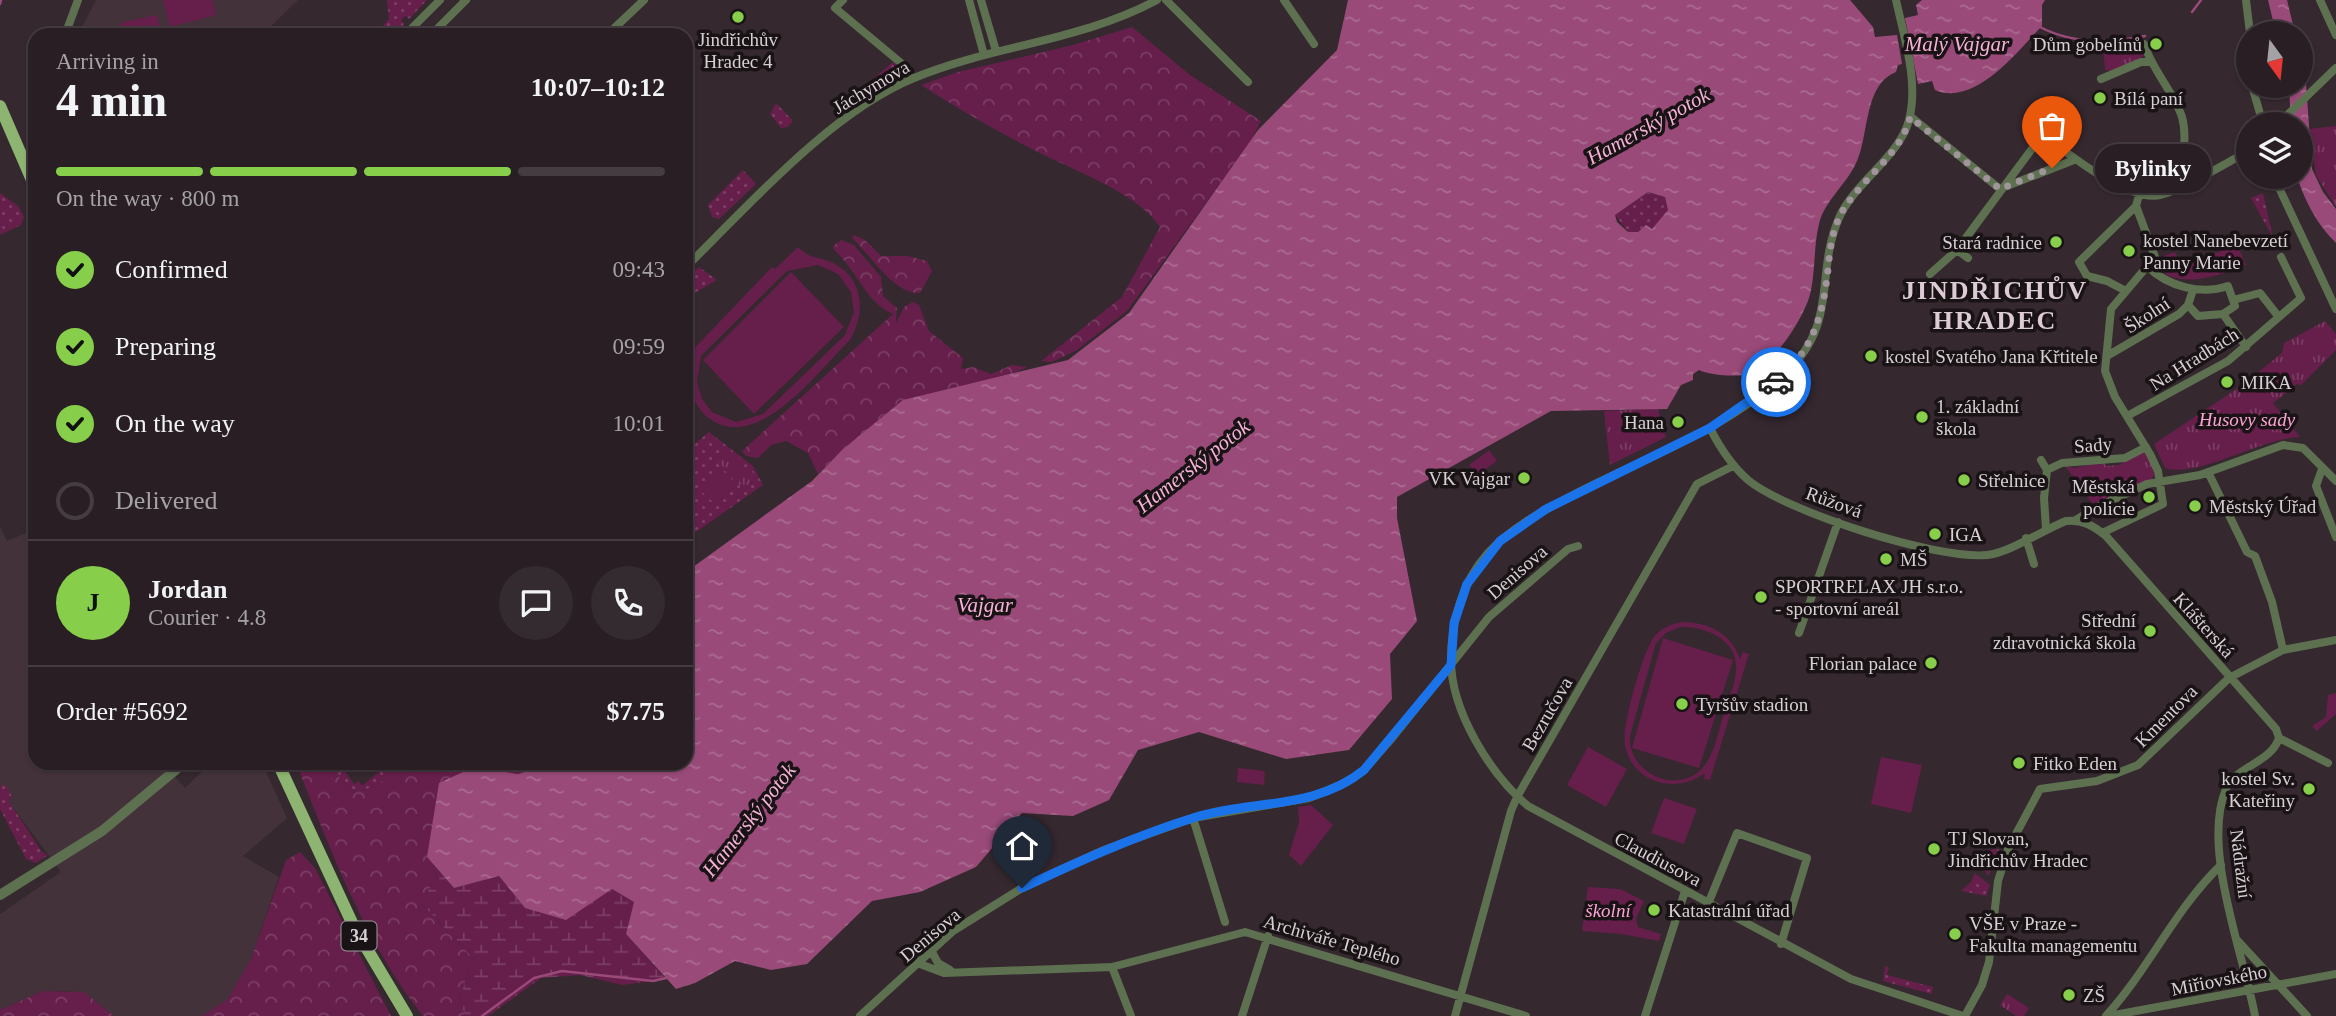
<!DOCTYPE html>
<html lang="en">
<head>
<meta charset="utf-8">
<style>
	body { margin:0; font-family:"Times New Roman",serif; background:#342b30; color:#f1f3f6; height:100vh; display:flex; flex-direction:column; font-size:26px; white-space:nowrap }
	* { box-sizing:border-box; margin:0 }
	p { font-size:23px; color:#a5a2a6 }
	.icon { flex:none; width:38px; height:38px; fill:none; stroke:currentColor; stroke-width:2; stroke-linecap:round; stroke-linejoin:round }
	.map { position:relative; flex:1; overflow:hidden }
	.drawer { position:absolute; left:28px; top:28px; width:665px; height:742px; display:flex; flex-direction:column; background:#281e23; border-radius:21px; box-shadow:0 2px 5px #0004,0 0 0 2px #443c41 }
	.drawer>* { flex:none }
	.needle { width:46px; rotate:165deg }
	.controls { position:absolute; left:2236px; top:21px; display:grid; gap:14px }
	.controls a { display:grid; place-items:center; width:77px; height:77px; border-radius:50%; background:#281e23; box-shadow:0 2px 5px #0004,0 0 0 2px #443c41; font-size:35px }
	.pin { position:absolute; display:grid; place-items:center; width:60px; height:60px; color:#fff; margin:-72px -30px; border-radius:50% 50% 50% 0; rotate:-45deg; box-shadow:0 0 7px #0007 }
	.pin .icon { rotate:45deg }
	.courier { position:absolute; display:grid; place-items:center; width:70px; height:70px; margin:-35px; border:5px solid #1a73e8; border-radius:50%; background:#fff; color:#222; box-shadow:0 2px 9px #0007 }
	.bubble { position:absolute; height:49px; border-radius:24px; background:#281e23; box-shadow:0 2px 5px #0004,0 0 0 2px #443c41; font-size:23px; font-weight:600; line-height:49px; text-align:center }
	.head em { font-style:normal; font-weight:600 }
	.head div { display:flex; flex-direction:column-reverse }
	.head { display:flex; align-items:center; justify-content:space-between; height:119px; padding:0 28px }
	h1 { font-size:46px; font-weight:600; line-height:52px }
	.bar { display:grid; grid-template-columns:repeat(4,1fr); gap:10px 7px; align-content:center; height:84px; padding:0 28px }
	.bar i { height:9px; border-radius:5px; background:#443c41 }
	.bar .current { background:#87cf4a }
	.bar p { grid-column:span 4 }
	.line { display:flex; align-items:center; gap:18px; padding:0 28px; border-top:2px solid #443c41 }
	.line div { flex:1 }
	.round { display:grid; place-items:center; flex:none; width:74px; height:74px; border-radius:37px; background:#342b30 }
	ol { padding:0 28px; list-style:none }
	li { display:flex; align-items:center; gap:21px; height:77px }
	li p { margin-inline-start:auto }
	li .icon { padding:7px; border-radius:50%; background:#87cf4a; color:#111; stroke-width:4 }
	li:last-child { color:#a5a2a6 }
	li i { width:38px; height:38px; border:4px solid #443c41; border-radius:50% }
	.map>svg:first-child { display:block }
	.built { fill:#44323b }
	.grass { fill:url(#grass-dots) }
	.forest { fill:url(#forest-crowns) }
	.wetland { fill:url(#wetland-marsh) }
	.park { fill:url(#park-tufts) }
	.garden { fill:#661e4b; fill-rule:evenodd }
	.water { fill:url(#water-ripples); fill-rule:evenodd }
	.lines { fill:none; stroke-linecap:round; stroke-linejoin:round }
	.stream { stroke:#994a79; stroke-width:2.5 }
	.minor { stroke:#5d7151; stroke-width:8 }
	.tertiary { stroke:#5d7151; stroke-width:10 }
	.primary { stroke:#8db471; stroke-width:12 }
	.done { stroke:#9f959a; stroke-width:7; stroke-dasharray:0 12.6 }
	.route { stroke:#1a73e8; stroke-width:9 }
	.poi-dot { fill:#87cf4a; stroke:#191316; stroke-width:2.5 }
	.labels { text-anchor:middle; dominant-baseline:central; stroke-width:7; stroke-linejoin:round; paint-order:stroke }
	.shield { fill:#191316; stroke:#9f979b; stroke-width:2 }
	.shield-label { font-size:18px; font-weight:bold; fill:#d8cfd4 }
	.poi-label { font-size:19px; fill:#d8cfd4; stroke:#191316; text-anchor:start }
	.street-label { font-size:19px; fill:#d8cfd4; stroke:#191316 }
	.park-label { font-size:19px; font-style:italic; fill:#fba3d3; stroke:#191316 }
	.water-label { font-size:21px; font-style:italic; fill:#f5b2d6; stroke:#191316 }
	.district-label { font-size:26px; font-weight:bold; letter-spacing:2px; fill:#dccbd4; stroke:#191316 }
</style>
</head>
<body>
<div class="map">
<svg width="2336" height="1016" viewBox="0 0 2336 1016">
	<defs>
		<pattern id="grass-dots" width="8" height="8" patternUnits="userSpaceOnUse" patternTransform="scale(1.75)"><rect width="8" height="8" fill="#661e4b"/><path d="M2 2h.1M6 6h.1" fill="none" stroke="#7b3e64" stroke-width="1.8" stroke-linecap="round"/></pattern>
		<pattern id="forest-crowns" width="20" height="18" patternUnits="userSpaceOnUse" patternTransform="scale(1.75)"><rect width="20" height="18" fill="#661e4b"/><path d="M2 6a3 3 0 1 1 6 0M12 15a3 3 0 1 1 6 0" fill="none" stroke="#7b3e64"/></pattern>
		<pattern id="wetland-marsh" width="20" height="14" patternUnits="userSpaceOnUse" patternTransform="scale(1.75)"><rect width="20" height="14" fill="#661e4b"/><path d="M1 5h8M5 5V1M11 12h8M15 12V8" fill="none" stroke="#7b3e64"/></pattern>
		<pattern id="park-tufts" width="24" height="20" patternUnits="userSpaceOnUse" patternTransform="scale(1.75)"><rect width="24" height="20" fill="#661e4b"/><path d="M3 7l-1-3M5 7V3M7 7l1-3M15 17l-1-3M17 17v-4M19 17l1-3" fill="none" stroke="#7b3e64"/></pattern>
		<pattern id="water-ripples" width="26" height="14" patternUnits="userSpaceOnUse" patternTransform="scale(1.75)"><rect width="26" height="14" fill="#994a79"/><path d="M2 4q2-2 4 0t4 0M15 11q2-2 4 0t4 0" fill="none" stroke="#ab6b91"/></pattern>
	</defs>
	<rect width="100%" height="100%" fill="#35282f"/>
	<path class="built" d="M96 0H298L262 35H78Z
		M0 526 7 541 35 529V763H178L170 771 185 788 211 763H262L287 818 243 856 279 877 251 959 228 1000 202 1016H114L84 992 43 991 0 1010V914L61 872 0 790Z"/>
	<path class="grass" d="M387 0H427L409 19 405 16 401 20 404 24 393 35H374L389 19Z
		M893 62 899 68V77L874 91 860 90Z
		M776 103 793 121 788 127 781 128 770 114Z
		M743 170 756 184 719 219 712 217 708 205Z
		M1648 192 1665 197 1668 209 1662 221 1651 229 1646 225 1638 232H1628L1615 215Z
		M0 193 18 206 24 217 21 225 0 235Z
		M2263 193 2273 238 2251 198Z
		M699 267 717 280 686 298V279Z
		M709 432 753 466 763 485 686 539V435L692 437 688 444 691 447Z
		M329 763H339L354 784 359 781 362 786 389 763H402L375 787 354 792 343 782Z
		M0 785 7 787 12 797 8 800 42 852 48 855 36 863 26 859 0 809Z
		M1993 849H1999L2000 853 1988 876 1979 862 1983 854Z
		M1975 873 1990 885 1986 896 1961 891 1971 882Z
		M1885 966 1889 967 1887 975 1933 987 1932 994 1883 981Z"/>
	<path class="forest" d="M1132 27 1190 75 1261 121 1249 144 1127 311 1077 350 1052 362 1041 361 1122 297 1160 227C1135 190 1068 169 1028 147 991 128 955 107 921 85L958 72 1073 45Z
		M854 235 865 240 881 256H908L927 261 932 271 920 293C894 295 870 254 852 238Z
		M841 240 854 245 881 277 883 296 897 308 896 323 904 307 913 302 919 305 929 331 963 358 961 369 973 367 991 374 1012 365 1027 367 842 450 818 474 808 453 786 441 771 445 758 458 746 456 742 451 893 314C866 303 857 270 834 250L833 246Z
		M296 763H329L343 782 354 792 375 787 402 763H554L518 774 474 768 427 857 438 870 422 904 473 958 460 998 465 1016H423C365 943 330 849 296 763Z
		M300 852 315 868 391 1016H202L228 999 251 959 286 860Z
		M43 991 84 992 114 1016H0V1010Z"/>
	<path class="wetland" d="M438 870 454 888 499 876 525 908 612 889 634 902 626 934 666 979 622 985 580 975 541 978 488 1016H465L460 998 473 958 422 904Z"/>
	<path class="park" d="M2141 40 2146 55 2112 71 2105 70 2103 45Z
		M2336 126V207L2316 175 2309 129Z
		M2325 321 2336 334V350L2301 385 2297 384 2273 403 2300 437C2261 438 2197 479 2165 468L2154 444 2241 386 2282 353 2284 343Z
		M1658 409 1666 437 1610 465 1604 411Z
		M727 448 746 463 742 468 746 474 751 470 757 478 746 491 738 484 740 480 716 461Z
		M2141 451 2146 453 2155 473 2152 479 2097 503H2092L2065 466 2074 468 2102 462 2107 466 2119 465Z
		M2007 994 2029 1008 2024 1016H2016L2000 1005Z"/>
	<path class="garden" d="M163 0H212L216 15 170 27Z
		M157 15 162 35H109L123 22Z
		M2237 244 2246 265C2219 275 2193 286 2166 275L2168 267 2161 264 2163 256 2175 252 2183 267Z
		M798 247C812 261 817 255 833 263 864 278 866 313 850 340 818 371 759 453 710 419 691 406 686 378 686 357L772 267 775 269ZM818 265 838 274 851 292 854 312 845 335 763 414 736 422 712 412 702 399 697 382 701 356 787 271Z
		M791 272 844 327 754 414 703 360Z
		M1489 450 1497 461 1477 475 1469 465Z
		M722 470 736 483 716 505 702 492Z
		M1682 622C1708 622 1731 633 1740 659L1743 652 1749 654 1710 780 1704 779 1705 773C1676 795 1632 783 1625 745 1621 728 1643 651 1654 637 1661 628 1671 624 1682 622ZM1680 627C1706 626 1739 640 1736 671 1735 685 1728 700 1724 713 1716 739 1712 776 1679 780 1668 781 1658 779 1648 772 1636 763 1629 751 1630 736L1656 643 1666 633Z
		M1663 638 1733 660 1699 768 1632 748Z
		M2336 693V714L2317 731 2312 726 2326 717 2328 695Z
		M1588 747 1627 769 1606 807 1567 785Z
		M1881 757 1922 765 1911 813 1871 804Z
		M1238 768 1265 771 1264 785 1237 782Z
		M1664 798 1697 809 1684 844 1651 833Z
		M1311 805 1333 825 1301 866 1289 855 1299 822 1298 807Z
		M1588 887 1620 889 1644 901 1636 919 1638 927 1661 934 1659 941 1621 934 1582 931Z"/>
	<path class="water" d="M1348 0H1850L1873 27 1875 37 1897 35 1902 64 1898 65 1896 72C1864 84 1869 134 1857 161 1848 183 1824 201 1819 224 1813 248 1816 275 1809 298 1801 322 1774 363 1751 373 1740 378 1709 375 1699 370L1693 374V380L1681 385 1667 409 1551 411 1397 497V518L1417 621 1390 654 1392 699 1349 750 1286 759 1199 732 1138 750 1109 800 1073 816 1022 813 976 867 920 892 872 901 807 964 771 970 735 961 695 983 676 989 626 934 634 902 612 889 566 920 525 908 499 876 454 888 427 857 439 783 474 767 518 774 554 763H686V572L812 481 842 450 903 400 1068 360 1129 313 1258 130 1337 50ZM1648 192 1665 197 1668 210 1652 229 1646 225 1638 232H1628L1617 222 1615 215Z
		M1922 0H2045L2042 5V26C2017 52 1975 107 1935 90L1932 81 1918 84 1905 18 1918 15 1916 5Z
		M2268 0H2287L2295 33H2276Z
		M2301 62 2306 83 2312 169 2323 192 2336 209V243C2316 223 2306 203 2297 177H2301V124H2291L2289 86H2301Z"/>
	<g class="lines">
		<path class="stream" d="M0 4 1 0
			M2192 12 2201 0
			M2040 27C2072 44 2110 43 2145 36
			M482 1016 534 978 562 971 653 981 666 978"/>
		<path class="minor" d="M843 0 835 8 901 63 911 79
			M969 0 984 55
			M981 0 996 51
			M1166 0 1248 82
			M1284 0 1314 44
			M1896 0C1904 37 1919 82 1909 120 1900 156 1854 183 1839 218 1814 276 1840 322 1785 374 1726 430 1646 457 1575 494 1545 510 1511 527 1488 553 1462 582 1451 622 1451 660 1451 711 1490 774 1528 806L1851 979 1963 1016
			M2246 0 2250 33
			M2320 0 2336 35
			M65 35 78 0
			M405 35 440 0
			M431 35 466 0
			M607 35 644 0
			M2144 44C2153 71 2174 93 2182 117 2188 138 2182 168 2175 188
			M2101 79 2141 62H2150
			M2252 86 2263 124
			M1910 116 2000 189
			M2278 124 2336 68
			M2274 177 2336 309
			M2002 188 2074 160
			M1957 250 1968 258
			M686 267C750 204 831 112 914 78 994 45 1081 41 1157 0
			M2148 267C2169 287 2201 295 2228 286L2235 306 2223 314 2246 347
			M1930 274 1957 250 2043 134C2066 153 2129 202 2160 195 2180 191 2226 163 2247 152
			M2124 290 2107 281 2087 276 2079 262 2136 206
			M2233 300 2260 293 2278 316
			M2188 305 2198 316 2223 314
			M2107 356 2179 314 2188 305 2193 290
			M2129 415 2228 361 2301 298 2281 257
			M1710 428C1720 448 1731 465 1748 480 1787 512 1937 560 1987 555 2009 553 2043 530 2066 521 2082 519 2094 526 2106 536L2276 729 2279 738
			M2041 460 2047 470 2044 498 2046 529
			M2322 469 2316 486 2336 537
			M2047 470 2062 463 2125 458 2146 447
			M2208 472 2247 552 2255 556 2272 602 2283 650
			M2076 520 2095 508 2147 484 2200 475 2283 445 2303 448 2336 481
			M2102 533 2163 504 2158 471 2150 454 2115 397 2105 371 2111 309 2155 257 2136 206 2139 195
			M2026 538 2034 564
			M1799 633 1838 522
			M2279 738 2328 763
			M1193 818 1225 922
			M1708 904 1737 833 1807 858 1781 944
			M2237 940 2307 1016
			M932 952 938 963 950 970
			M920 964 944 973 1112 967 1245 932 1526 1016
			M1112 967 1131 1016
			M860 1016 953 931 1022 888 1104 850 1193 818 1309 798 1347 782 1364 770 1392 738 1489 617 1568 549 1578 546
			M1242 1016 1268 936
			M1455 1016 1511 811 1517 797 1697 484 1733 466
			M1645 1016 1685 891
			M1965 1016 1982 985 1989 962 1998 881 2008 849 2040 789 2097 781 2138 765 2229 678 2283 650 2336 640
			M2106 1016C2149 969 2175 909 2221 865
			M2109 1016 2336 974
			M2255 1016C2244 956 2201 847 2226 789 2236 766 2271 763 2279 738"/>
		<path class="tertiary" d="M0 895 102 831 184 763"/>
		<path class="primary" d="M0 106 35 187
			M278 763 354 927 407 1016"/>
	</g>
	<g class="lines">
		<path class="done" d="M1776 382C1813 350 1823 316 1828 269 1830 249 1832 230 1842 212 1860 180 1902 154 1910 117L2000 189 2052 168"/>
		<path class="route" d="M1022 888C1079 861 1135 836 1196 817 1252 800 1315 810 1364 770L1451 665 1454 623 1467 584 1500 541 1546 509 1710 428 1776 382"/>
	</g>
	<g class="poi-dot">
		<circle cx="738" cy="17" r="7"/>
		<circle cx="2156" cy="44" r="7"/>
		<circle cx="2100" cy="98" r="7"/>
		<circle cx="2056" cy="242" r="7"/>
		<circle cx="2129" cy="251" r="7"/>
		<circle cx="1871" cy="356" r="7"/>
		<circle cx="2227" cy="382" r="7"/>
		<circle cx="1922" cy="417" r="7"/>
		<circle cx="1678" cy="422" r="7"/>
		<circle cx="1524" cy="478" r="7"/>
		<circle cx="1964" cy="480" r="7"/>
		<circle cx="2149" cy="497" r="7"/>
		<circle cx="2195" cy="506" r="7"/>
		<circle cx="1935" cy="534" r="7"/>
		<circle cx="1886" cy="559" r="7"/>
		<circle cx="1761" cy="597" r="7"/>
		<circle cx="2150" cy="631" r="7"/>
		<circle cx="1931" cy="663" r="7"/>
		<circle cx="1682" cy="704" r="7"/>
		<circle cx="2019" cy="763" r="7"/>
		<circle cx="2309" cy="789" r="7"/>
		<circle cx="1934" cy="849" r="7"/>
		<circle cx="1654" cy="910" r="7"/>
		<circle cx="1955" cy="934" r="7"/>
		<circle cx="2069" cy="995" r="7"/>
	</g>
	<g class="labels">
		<rect class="shield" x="341.5" y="921.5" width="35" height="29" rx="5"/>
		<g class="shield-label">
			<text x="359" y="936">34</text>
		</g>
		<g class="poi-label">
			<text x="738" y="39" text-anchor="middle">Jindřichův<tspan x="738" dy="22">Hradec 4</tspan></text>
			<text x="2142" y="44" text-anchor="end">Dům gobelínů</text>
			<text x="2114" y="98">Bílá paní</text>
			<text x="2143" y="240">kostel Nanebevzetí<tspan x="2143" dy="22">Panny Marie</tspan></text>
			<text x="2042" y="242" text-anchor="end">Stará radnice</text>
			<text x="1885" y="356">kostel Svatého Jana Křtitele</text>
			<text x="2241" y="382">MIKA</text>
			<text x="1936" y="406">1. základní<tspan x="1936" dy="22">škola</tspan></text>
			<text x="1664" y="422" text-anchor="end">Hana</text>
			<text x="1510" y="478" text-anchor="end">VK Vajgar</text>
			<text x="1978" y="480">Střelnice</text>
			<text x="2135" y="486" text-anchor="end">Městská<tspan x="2135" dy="22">policie</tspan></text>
			<text x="2209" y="506">Městský Úřad</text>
			<text x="1949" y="534">IGA</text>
			<text x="1900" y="559">MŠ</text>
			<text x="1775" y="586">SPORTRELAX JH s.r.o.<tspan x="1775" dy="22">- sportovní areál</tspan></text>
			<text x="2136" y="620" text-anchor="end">Střední<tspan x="2136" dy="22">zdravotnická škola</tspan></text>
			<text x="1917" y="663" text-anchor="end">Florian palace</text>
			<text x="1696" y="704">Tyršův stadion</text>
			<text x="2033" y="763">Fitko Eden</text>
			<text x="2295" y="778" text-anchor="end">kostel Sv.<tspan x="2295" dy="22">Kateřiny</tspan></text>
			<text x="1948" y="838">TJ Slovan,<tspan x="1948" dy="22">Jindřichův Hradec</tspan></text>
			<text x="1668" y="910">Katastrální úřad</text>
			<text x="1969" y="923">VŠE v Praze -<tspan x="1969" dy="22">Fakulta managementu</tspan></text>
			<text x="2083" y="995">ZŠ</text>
		</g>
		<g class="street-label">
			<text transform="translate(871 87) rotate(-31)">Jáchymova</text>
			<text transform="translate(2147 315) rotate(-33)">Školní</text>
			<text transform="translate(2194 359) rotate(-32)">Na Hradbách</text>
			<text transform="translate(2093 445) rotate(-4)">Sady</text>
			<text transform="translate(1834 502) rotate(20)">Růžová</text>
			<text transform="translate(1517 572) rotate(-41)">Denisova</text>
			<text transform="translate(2204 625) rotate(48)">Klášterská</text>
			<text transform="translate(1547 714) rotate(-60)">Bezručova</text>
			<text transform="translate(2166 716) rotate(-45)">Kmentova</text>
			<text transform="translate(1658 859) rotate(28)">Claudiusova</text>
			<text transform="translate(2241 864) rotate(83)">Nádražní</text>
			<text transform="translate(930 935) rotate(-40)">Denisova</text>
			<text transform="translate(1332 940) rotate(16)">Archiváře Teplého</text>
			<text transform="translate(2219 980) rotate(-11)">Miřiovského</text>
		</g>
		<g class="park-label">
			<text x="2247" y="419">Husovy sady</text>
			<text x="1608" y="910">školní</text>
		</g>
		<g class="water-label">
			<text x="1957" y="44">Malý Vajgar</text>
			<text transform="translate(1648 126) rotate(-29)">Hamerský potok</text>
			<text transform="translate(1193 466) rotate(-38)">Hamerský potok</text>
			<text x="985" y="605">Vajgar</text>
			<text transform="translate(749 820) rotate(-52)">Hamerský potok</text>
		</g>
		<g class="district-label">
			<text x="1995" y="290">JINDŘICHŮV<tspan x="1995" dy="30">HRADEC</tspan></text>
		</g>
	</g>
</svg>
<div class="controls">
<a><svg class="needle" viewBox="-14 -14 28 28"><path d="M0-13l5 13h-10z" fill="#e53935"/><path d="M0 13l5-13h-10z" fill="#a5a2a6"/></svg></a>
<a><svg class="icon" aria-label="layers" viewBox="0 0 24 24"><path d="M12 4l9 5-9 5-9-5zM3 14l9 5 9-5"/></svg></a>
</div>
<div class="pin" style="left:2052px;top:168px;background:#ea580c"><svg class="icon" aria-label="bag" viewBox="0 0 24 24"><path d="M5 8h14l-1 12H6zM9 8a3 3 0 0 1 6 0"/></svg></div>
<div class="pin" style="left:1022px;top:888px;background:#1f2937"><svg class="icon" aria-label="home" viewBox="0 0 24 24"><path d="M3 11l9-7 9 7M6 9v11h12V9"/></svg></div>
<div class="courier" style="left:1776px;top:382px"><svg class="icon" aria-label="car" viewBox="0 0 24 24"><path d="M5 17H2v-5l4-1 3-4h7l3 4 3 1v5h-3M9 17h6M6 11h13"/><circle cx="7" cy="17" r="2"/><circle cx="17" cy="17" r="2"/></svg></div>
<div class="bubble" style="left:2095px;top:144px;width:116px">Bylinky</div>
<section class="drawer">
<div class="head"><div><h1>4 min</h1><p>Arriving in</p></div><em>10:07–10:12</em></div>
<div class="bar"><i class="current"></i><i class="current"></i><i class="current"></i><i></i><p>On the way · 800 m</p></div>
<ol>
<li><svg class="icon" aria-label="check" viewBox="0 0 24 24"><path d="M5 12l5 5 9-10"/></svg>Confirmed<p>09:43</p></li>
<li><svg class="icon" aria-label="check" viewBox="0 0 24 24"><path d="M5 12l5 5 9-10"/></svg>Preparing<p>09:59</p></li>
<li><svg class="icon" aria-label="check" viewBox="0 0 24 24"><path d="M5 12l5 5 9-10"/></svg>On the way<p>10:01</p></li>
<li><i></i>Delivered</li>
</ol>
<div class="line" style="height:126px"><b class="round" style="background:#87cf4a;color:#111">J</b><div><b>Jordan</b><p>Courier · 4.8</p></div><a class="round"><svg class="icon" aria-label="chat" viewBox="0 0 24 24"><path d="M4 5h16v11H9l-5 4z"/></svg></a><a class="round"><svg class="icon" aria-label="phone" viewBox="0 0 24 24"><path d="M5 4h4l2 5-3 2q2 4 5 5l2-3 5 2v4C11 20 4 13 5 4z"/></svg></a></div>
<div class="line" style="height:91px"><div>Order #5692</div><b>$7.75</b></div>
</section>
</div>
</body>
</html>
